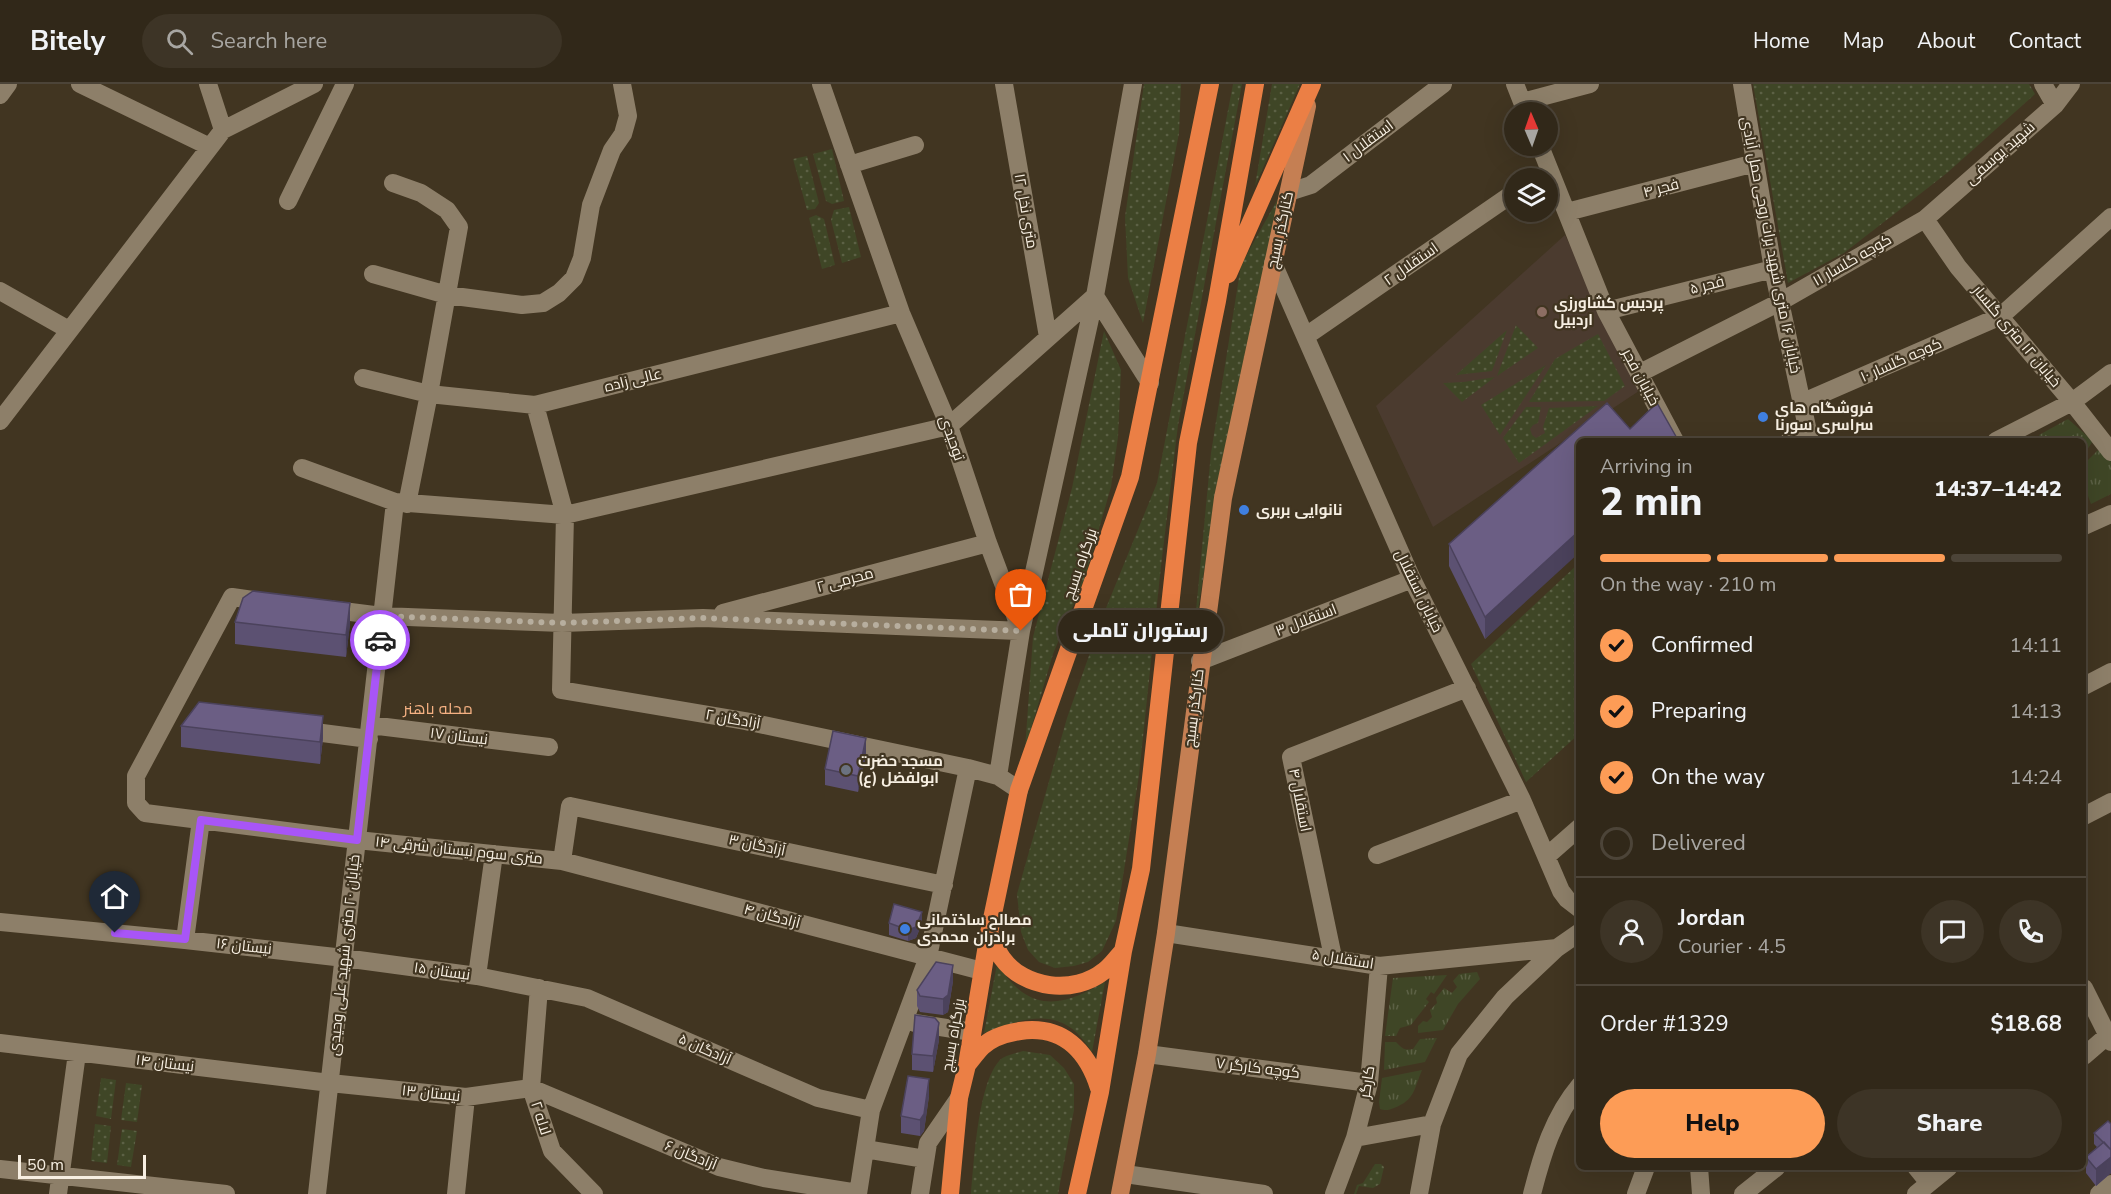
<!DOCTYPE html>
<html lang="en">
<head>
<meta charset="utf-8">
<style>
	body { margin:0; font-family:"Nunito Sans",Cairo,sans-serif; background:#3d3426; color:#f1f3f6; height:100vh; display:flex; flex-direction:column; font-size:22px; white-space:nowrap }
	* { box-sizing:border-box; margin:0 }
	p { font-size:20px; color:#a8a6a2 }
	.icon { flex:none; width:33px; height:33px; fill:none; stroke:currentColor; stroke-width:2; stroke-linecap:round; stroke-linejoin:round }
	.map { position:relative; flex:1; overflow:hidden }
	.side { position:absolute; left:1576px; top:354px; width:510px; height:732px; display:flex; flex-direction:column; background:#312819; border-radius:9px; box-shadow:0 6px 24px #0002,0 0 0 2px #4c4438 }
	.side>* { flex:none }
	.needle { width:39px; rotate:358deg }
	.controls { position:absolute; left:1504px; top:18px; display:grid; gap:12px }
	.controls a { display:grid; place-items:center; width:54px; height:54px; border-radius:50%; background:#312819; box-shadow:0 6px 24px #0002,0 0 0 2px #4c4438; font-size:30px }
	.scale { position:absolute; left:18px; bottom:15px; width:128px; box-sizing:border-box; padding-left:6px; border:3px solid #f7efe2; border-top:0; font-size:16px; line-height:21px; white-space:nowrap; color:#f7efe2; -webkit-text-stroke:4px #413521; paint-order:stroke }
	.pin { position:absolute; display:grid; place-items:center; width:51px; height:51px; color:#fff; margin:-62px -26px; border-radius:50% 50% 50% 0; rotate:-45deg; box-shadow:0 0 6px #0007 }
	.pin .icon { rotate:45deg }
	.courier { position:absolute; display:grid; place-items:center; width:60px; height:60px; margin:-30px; border:4px solid #a855f7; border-radius:50%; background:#fff; color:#222; box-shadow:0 2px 8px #0007 }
	.bubble { position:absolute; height:42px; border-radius:21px; background:#312819; box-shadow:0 6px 24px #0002,0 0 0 2px #4c4438; font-size:20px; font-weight:800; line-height:42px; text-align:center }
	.headline em { font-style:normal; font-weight:800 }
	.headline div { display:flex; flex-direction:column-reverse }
	.headline { display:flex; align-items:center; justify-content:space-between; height:102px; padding:0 24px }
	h1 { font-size:39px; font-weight:800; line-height:45px }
	.bar { display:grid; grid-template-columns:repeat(4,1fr); gap:9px 6px; align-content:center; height:72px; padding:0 24px }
	.bar i { height:8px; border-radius:4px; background:#4c4438 }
	.bar .active { background:#fd9c56 }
	.bar p { grid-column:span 4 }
	.line { display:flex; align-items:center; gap:15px; padding:0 24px; border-top:2px solid #4c4438 }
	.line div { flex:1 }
	.round { display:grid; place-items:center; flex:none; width:63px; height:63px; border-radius:32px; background:#3d3426 }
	ol { padding:0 24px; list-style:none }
	li { display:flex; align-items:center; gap:18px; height:66px }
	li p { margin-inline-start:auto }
	li .icon { padding:6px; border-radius:50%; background:#fd9c56; color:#111; stroke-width:4 }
	li:last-child { color:#a8a6a2 }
	li i { width:33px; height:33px; border:3px solid #4c4438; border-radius:50% }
	.action { display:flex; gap:12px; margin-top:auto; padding:12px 24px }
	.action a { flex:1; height:69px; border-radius:36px; background:#fd9c56; color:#111; font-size:24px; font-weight:800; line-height:69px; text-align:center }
	.action a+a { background:#3d3426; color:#f1f3f6 }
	header { display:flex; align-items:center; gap:36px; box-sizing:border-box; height:84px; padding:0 30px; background:#312819; border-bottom:2px solid #4c4438 }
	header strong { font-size:28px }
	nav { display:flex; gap:33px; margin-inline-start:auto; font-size:21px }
	.search { width:420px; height:54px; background:#3d3426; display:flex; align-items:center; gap:15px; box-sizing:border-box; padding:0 21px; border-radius:33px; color:#a8a6a2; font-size:22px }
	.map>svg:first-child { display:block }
	.education { fill:#4b3b2f }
	.grass { fill:url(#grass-dots) }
	.park { fill:url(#park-tufts) }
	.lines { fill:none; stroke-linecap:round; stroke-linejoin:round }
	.minor { stroke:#8d7f69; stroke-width:18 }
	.major { stroke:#c57f53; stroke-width:18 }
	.highway { stroke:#eb7f45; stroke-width:18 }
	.wall { fill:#5c5172 }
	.shaded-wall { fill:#4b425c }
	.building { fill:#6b5e84; stroke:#4b425c; stroke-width:1.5 }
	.done { stroke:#b7ae9e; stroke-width:6; stroke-dasharray:0 10.8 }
	.route { stroke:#a855f7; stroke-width:8 }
	.education-dot { fill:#8d6e63; stroke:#413521; stroke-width:2 }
	.shop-dot { fill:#3f7fe0; stroke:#413521; stroke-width:2 }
	.worship-dot { fill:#6b7280; stroke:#413521; stroke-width:2 }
	.labels { text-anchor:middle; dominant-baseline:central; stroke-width:4.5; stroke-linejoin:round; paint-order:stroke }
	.street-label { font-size:15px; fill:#f7efe2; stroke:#413521 }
	.poi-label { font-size:15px; font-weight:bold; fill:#f7efe2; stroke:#413521; text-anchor:start }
	.neighbourhood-label { font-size:16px; fill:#f5b183; stroke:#413521 }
</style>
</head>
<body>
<header>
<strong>Bitely</strong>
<div class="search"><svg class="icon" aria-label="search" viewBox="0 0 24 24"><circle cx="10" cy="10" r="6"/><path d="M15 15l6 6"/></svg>Search here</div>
<nav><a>Home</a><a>Map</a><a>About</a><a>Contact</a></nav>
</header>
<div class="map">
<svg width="2111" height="1110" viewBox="0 0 2111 1110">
	<defs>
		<pattern id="grass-dots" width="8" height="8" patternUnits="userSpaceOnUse" patternTransform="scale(1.5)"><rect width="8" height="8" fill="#3f4626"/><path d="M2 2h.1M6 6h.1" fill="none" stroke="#5c6145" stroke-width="1.8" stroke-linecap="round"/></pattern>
		<pattern id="park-tufts" width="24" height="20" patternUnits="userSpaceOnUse" patternTransform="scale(1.5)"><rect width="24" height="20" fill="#3f4626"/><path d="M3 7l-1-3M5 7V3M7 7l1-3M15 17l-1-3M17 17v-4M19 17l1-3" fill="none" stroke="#5c6145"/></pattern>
	</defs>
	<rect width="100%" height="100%" fill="#413521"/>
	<path class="education" d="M1565 151 1642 305 1433 443 1376 322Z"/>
	<path class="grass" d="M1144 0H1181L1179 49 1143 239 1128 194 1125 133Z
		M1233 0H1242L1178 341 1161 482 1139 691 1116 837 1102 867 1088 878 1074 882 1055 884 1039 878 1028 866 1021 848 1017 810 1067 634 1104 529 1157 399Z
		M1272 0H1300L1255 102Z
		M1753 0H2029L2035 10 1947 89 1902 124 1844 169 1788 199Z
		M832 65 844 117 832 120 826 117 813 70Z
		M807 72 819 119 815 125 807 126 793 75Z
		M1280 111 1217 405 1193 558 1211 369 1241 181Z
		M849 123 861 173 842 179 831 136 834 126Z
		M816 131 824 135 835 181 822 185 809 134Z
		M1516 241 1538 264 1497 292Z
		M1507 246 1492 287 1456 291Z
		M1104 247 1121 286 1118 353 1111 403 1085 493 1053 570 1025 665 1033 553 1072 404Z
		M1598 250 1625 302 1604 317 1529 318 1555 275Z
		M1546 281 1500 351 1481 321Z
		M1495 293 1462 318 1443 299 1464 298Z
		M1598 322 1519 379 1503 354 1526 323H1541L1538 339 1533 341 1530 345 1532 351 1536 354 1545 349 1543 343 1549 324Z
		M1579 479V650L1526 698 1471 580Z
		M997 880C1004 889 1012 901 1022 908 1050 928 1080 912 1105 898L1092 968C1088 962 1083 955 1077 949 1050 923 1014 938 984 949Z
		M1023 967 1050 971 1064 984 1074 1000V1026L1058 1110H971C974 1079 978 996 1001 975 1006 971 1017 969 1023 967Z
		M101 994 116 996 111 1035 96 1032Z
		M126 999 142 1001 137 1038 121 1036Z
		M95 1040 111 1042 107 1079 91 1077Z
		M122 1045 137 1047 131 1083 117 1081Z
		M1375 1080H1381L1384 1083 1380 1100 1373 1104 1359 1102 1356 1110H1354L1357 1101 1363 1099Z"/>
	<path class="park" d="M2068 335 2093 357 2084 370V357H2043L2039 351Z
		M2098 366 2111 377V410L2091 420 2084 401V380Z
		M1477 888 1480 895 1458 920 1443 946 1418 949V942L1423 937 1427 938 1432 933 1430 926 1437 919 1436 914 1444 904 1452 909 1457 903 1453 897 1459 890Z
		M1447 891 1434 910 1431 908 1426 915 1429 918 1411 941 1400 944 1396 952H1385L1393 894Z
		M1437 954 1425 978 1384 986 1385 958H1396C1402 964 1404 967 1413 965L1420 955Z
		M1422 986C1414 1005 1415 1016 1394 1024 1389 1026 1386 1027 1380 1025L1379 1018 1382 994Z"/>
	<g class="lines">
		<path class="minor" d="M80 0 210 63
			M821 0 901 229 949 342 988 459 1021 547 998 692 1019 706
			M1004 0 1048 253
			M1515 0 1526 28
			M1742 0 1773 185 1810 357
			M2043 0 2055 21
			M0 11 8 0
			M1522 18 1590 0
			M223 46 314 0
			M1540 62 1606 227 1675 357
			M849 81 915 61
			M393 99 421 109 447 126 459 143 429 310 407 420
			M1289 108 1311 101 1443 0
			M288 117 345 0
			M1567 128 1755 79
			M1925 135 1958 183 2072 318 2111 368
			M1273 179 1412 495 1522 716 1561 807 1567 815 1580 825
			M373 190 447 211 522 221 543 219 559 209 574 194 582 174 591 121 612 66 623 50 628 32 622 0
			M0 207 69 246
			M1095 212 1150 299
			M1606 227 1773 185
			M1306 252 1515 108
			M1640 289 1780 218 1925 135 2055 21 2071 0
			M363 294 429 310 535 321 901 229
			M1801 319 2001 232 2111 133
			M535 321 565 431 561 606 745 637 968 684
			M0 337 223 46 208 0
			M1789 357 1807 349
			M1996 357 2072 318 2111 289
			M302 384 395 418 565 431 949 342 1095 212
			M2084 442 2111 430
			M267 518 232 513 136 692V719L145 729 357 756 562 777 982 887
			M327 525 382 532 562 539 703 534 1021 547 1095 212 1133 0
			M723 529 988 459
			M1200 577 1412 495
			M2084 602 2111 588
			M370 641 549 663
			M299 646 369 655
			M2084 732 2111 718
			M1377 771 1522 716
			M1547 772 1580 743
			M562 777 570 722 944 801
			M0 838 185 856 344 874 477 892 587 914 818 1014 871 1026
			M1166 849 1379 882 1557 864
			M185 856 201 736
			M1333 873 1291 673 1467 604
			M477 892 494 770
			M539 904 531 1004 552 1067 594 1110
			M2084 904 2111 958
			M915 939 972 948
			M0 959 330 999 466 1013 531 1004 719 1083 764 1094 858 1109
			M1147 970 1369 999
			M2084 972 2107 952
			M1355 1054 1432 1040
			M865 1065 925 1075
			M1699 1083 1701 1110
			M1916 1083 1929 1099
			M0 1085 226 1110
			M1125 1090 1264 1110
			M58 1110 77 969
			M317 1110 395 418
			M456 1110 466 1013
			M858 1110 871 1026 928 873 968 684 998 692
			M920 1110 928 1059 959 1014
			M1334 1110 1355 1054 1369 999 1379 882
			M1419 1110 1432 1040 1459 970 1505 913 1557 864 1580 848
			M1532 1110C1542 1071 1553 1033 1580 1001
			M1636 1110 1646 1083
			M1743 1110 1777 1083
			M1916 1110 1949 1083
			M2099 1110 2111 1100"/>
		<path class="major" d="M1120 1110 1147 970 1166 849 1223 414 1307 22"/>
		<path class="highway" d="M1228 190 1312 0
			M989 849C993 857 997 867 1002 874 1024 905 1074 911 1104 887 1111 882 1117 873 1123 867
			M967 981C972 975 977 968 982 963 992 953 1007 949 1020 947 1062 941 1087 966 1099 1004
			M950 1110 959 1014 967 981 989 849 1019 706 1130 393 1210 0
			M1077 1110 1100 1008 1123 867 1141 785 1188 359 1217 217 1255 0"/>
	</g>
	<path class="wall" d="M1630 345 1678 357 1485 555 1449 482V460Z
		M235 538 350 540 346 573 235 560Z
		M181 642 323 654 320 680 181 663Z
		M866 671 858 708 825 701V685Z
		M889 839H922L916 854 908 857 889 851Z
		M953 897 948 928 943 931 920 928 917 922V906Z
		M939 956 933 988 912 986V970Z
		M929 1012 924 1047 920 1052 901 1049V1032Z
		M2111 1040V1089L2096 1102 2086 1089V1073L2097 1063 2094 1060V1049Z"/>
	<path class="shaded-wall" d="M1580 446V468L1485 555V533Z
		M350 519V540L346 573V551Z
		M323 632V654L320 680V658Z
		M866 654V671L858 708V692Z
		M922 828V839L916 854 908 857V846Z
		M953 881V897L948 928 943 931V915Z
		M939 939V956L933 988V972Z
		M929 995V1012L924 1047 920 1052V1036Z
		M2111 1073V1089L2096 1102V1085Z"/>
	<path class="building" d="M1607 319 1630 345 1657 319 1678 356 1677 357H1580V446L1485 533 1449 460Z
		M253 507 350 519 346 551 235 538 243 514Z
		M199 618 323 632 320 658 181 642Z
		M833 647 866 654 858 692 825 685Z
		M894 820 922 828 916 843 908 846 889 839Z
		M936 878 953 881 948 911 943 915 920 912 917 906Z
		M915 931 935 934 939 939 933 972 912 970Z
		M908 992 929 995 924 1030 920 1036 901 1032Z
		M2108 1037 2111 1040V1066L2094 1049Z
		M2104 1058 2111 1066V1073L2096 1085 2086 1073Z"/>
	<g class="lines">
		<path class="done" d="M380 556 382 532 562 539 703 534 1021 547"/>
		<path class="route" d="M115 849 185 855 201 736 357 756 380 556"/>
	</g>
	<circle class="education-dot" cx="1542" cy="228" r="6"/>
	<g class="shop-dot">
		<circle cx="1763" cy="333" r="6"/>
		<circle cx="1244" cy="426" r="6"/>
		<circle cx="905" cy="845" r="6"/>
	</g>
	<circle class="worship-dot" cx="846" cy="686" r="6"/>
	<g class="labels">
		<g class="street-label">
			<text transform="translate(1368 57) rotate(-37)">استقلال ۱</text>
			<text transform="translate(2000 69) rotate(-41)">شهید یوسفی</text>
			<text transform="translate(1661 104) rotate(-15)">فجر ۴</text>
			<text transform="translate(1026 127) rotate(80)">۱۲ متری نخل</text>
			<text transform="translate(1280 146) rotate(-78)">کنارگذر بسیج</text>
			<text transform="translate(1771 161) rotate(79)">خیابان ۱۶ متری شهید برات روحی حمل آبادی</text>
			<text transform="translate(1852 176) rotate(-30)">کوچه گلسار ۱۱</text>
			<text transform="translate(1411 180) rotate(-35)">استقلال ۲</text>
			<text transform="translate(1707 201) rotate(-14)">فجر ۵</text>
			<text transform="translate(2017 252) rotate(50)">خیابان ۱۲ متری گلسار</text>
			<text transform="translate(1901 276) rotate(-24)">کوچه گلسار ۱۰</text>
			<text transform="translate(1641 293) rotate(62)">خیابان فجر</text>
			<text transform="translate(633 296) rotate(-14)">عالی زاده</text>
			<text transform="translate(952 354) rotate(70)">توحیدی</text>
			<text transform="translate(1080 480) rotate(-71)">بزرگراه بسیج</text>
			<text transform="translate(845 496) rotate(-15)">محرمی ۲</text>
			<text transform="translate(1419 507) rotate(64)">خیابان استقلال</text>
			<text transform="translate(1306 536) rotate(-21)">استقلال ۳</text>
			<text transform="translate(1194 624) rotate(-83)">کنارگذر بسیج</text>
			<text transform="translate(733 635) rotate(10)">آزادگان ۲</text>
			<text transform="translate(459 652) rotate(7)">نیستان ۱۷</text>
			<text transform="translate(1300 716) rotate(79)">استقلال ۴</text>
			<text transform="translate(757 761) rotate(12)">آزادگان ۳</text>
			<text transform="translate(459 766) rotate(6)">۱۴ متری سوم نیستان شرقی</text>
			<text transform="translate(772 832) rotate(15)">آزادگان ۴</text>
			<text transform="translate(244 862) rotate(6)">نیستان ۱۶</text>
			<text transform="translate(344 871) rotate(-84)">خیابان ۲۰ متری شهید علی وحیدی</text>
			<text transform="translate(1343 875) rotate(9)">استقلال ۵</text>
			<text transform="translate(442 887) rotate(8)">نیستان ۱۵</text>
			<text transform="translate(953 951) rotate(-80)">بزرگراه بسیج</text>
			<text transform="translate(705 965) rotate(24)">آزادگان ۵</text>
			<text transform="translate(165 979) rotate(7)">نیستان ۱۴</text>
			<text transform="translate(1258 984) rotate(7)">کوچه کارگر ۷</text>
			<text transform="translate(1367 998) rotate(-81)">کارگر</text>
			<text transform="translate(431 1009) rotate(6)">نیستان ۱۳</text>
			<text transform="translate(541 1034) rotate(72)">لاله ۲</text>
			<text transform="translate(691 1071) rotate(22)">آزادگان ۶</text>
		</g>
		<g class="poi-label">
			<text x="1554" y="219">پردیس کشاورزی<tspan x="1554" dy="17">اردبیل</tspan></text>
			<text x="1775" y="324">فروشگاه های<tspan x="1775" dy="17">سراسری سورنا</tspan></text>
			<text x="1256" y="426">نانوایی بربری</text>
			<text x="858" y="677">مسجد حضرت<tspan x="858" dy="17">ابولفضل (ع)</tspan></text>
			<text x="917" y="836">مصالح ساختمانی<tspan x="917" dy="17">برادران محمدی</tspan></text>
		</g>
		<g class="neighbourhood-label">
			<text x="438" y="625">محله باهنر</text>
		</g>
	</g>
</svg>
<div class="controls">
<a><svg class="needle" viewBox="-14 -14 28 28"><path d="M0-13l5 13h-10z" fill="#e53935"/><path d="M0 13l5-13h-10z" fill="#a8a6a2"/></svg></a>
<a><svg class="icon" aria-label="layers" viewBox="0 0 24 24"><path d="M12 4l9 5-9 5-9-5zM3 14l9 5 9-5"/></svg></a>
</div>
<div class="scale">50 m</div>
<div class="pin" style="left:1021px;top:547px;background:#ea580c"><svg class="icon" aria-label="bag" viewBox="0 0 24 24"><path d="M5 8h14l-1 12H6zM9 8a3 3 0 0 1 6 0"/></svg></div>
<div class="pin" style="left:115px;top:849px;background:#1f2937"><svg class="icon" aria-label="home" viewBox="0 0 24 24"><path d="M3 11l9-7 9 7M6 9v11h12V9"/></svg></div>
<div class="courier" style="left:380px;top:556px"><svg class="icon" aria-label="car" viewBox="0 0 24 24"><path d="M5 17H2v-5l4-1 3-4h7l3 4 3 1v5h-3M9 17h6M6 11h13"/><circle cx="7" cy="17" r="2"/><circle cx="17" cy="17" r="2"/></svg></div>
<div class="bubble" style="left:1058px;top:526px;width:165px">رستوران تاملی</div>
<section class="side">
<div class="headline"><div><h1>2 min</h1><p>Arriving in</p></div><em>14:37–14:42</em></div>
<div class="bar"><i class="active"></i><i class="active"></i><i class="active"></i><i></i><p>On the way · 210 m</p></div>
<ol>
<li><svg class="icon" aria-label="check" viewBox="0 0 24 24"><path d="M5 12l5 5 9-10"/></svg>Confirmed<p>14:11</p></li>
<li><svg class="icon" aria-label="check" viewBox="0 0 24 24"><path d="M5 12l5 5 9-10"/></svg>Preparing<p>14:13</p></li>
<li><svg class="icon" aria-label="check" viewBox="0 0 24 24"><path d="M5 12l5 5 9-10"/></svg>On the way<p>14:24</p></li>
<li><i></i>Delivered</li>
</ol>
<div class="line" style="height:108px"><a class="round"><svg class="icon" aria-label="person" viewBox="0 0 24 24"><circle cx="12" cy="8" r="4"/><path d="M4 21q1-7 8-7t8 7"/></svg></a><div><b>Jordan</b><p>Courier · 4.5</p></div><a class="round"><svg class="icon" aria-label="chat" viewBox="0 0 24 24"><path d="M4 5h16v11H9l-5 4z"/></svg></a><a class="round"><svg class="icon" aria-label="phone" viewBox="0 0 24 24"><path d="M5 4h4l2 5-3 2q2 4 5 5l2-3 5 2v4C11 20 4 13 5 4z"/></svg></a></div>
<div class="line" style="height:78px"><div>Order #1329</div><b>$18.68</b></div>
<div class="action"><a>Help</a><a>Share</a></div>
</section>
</div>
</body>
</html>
